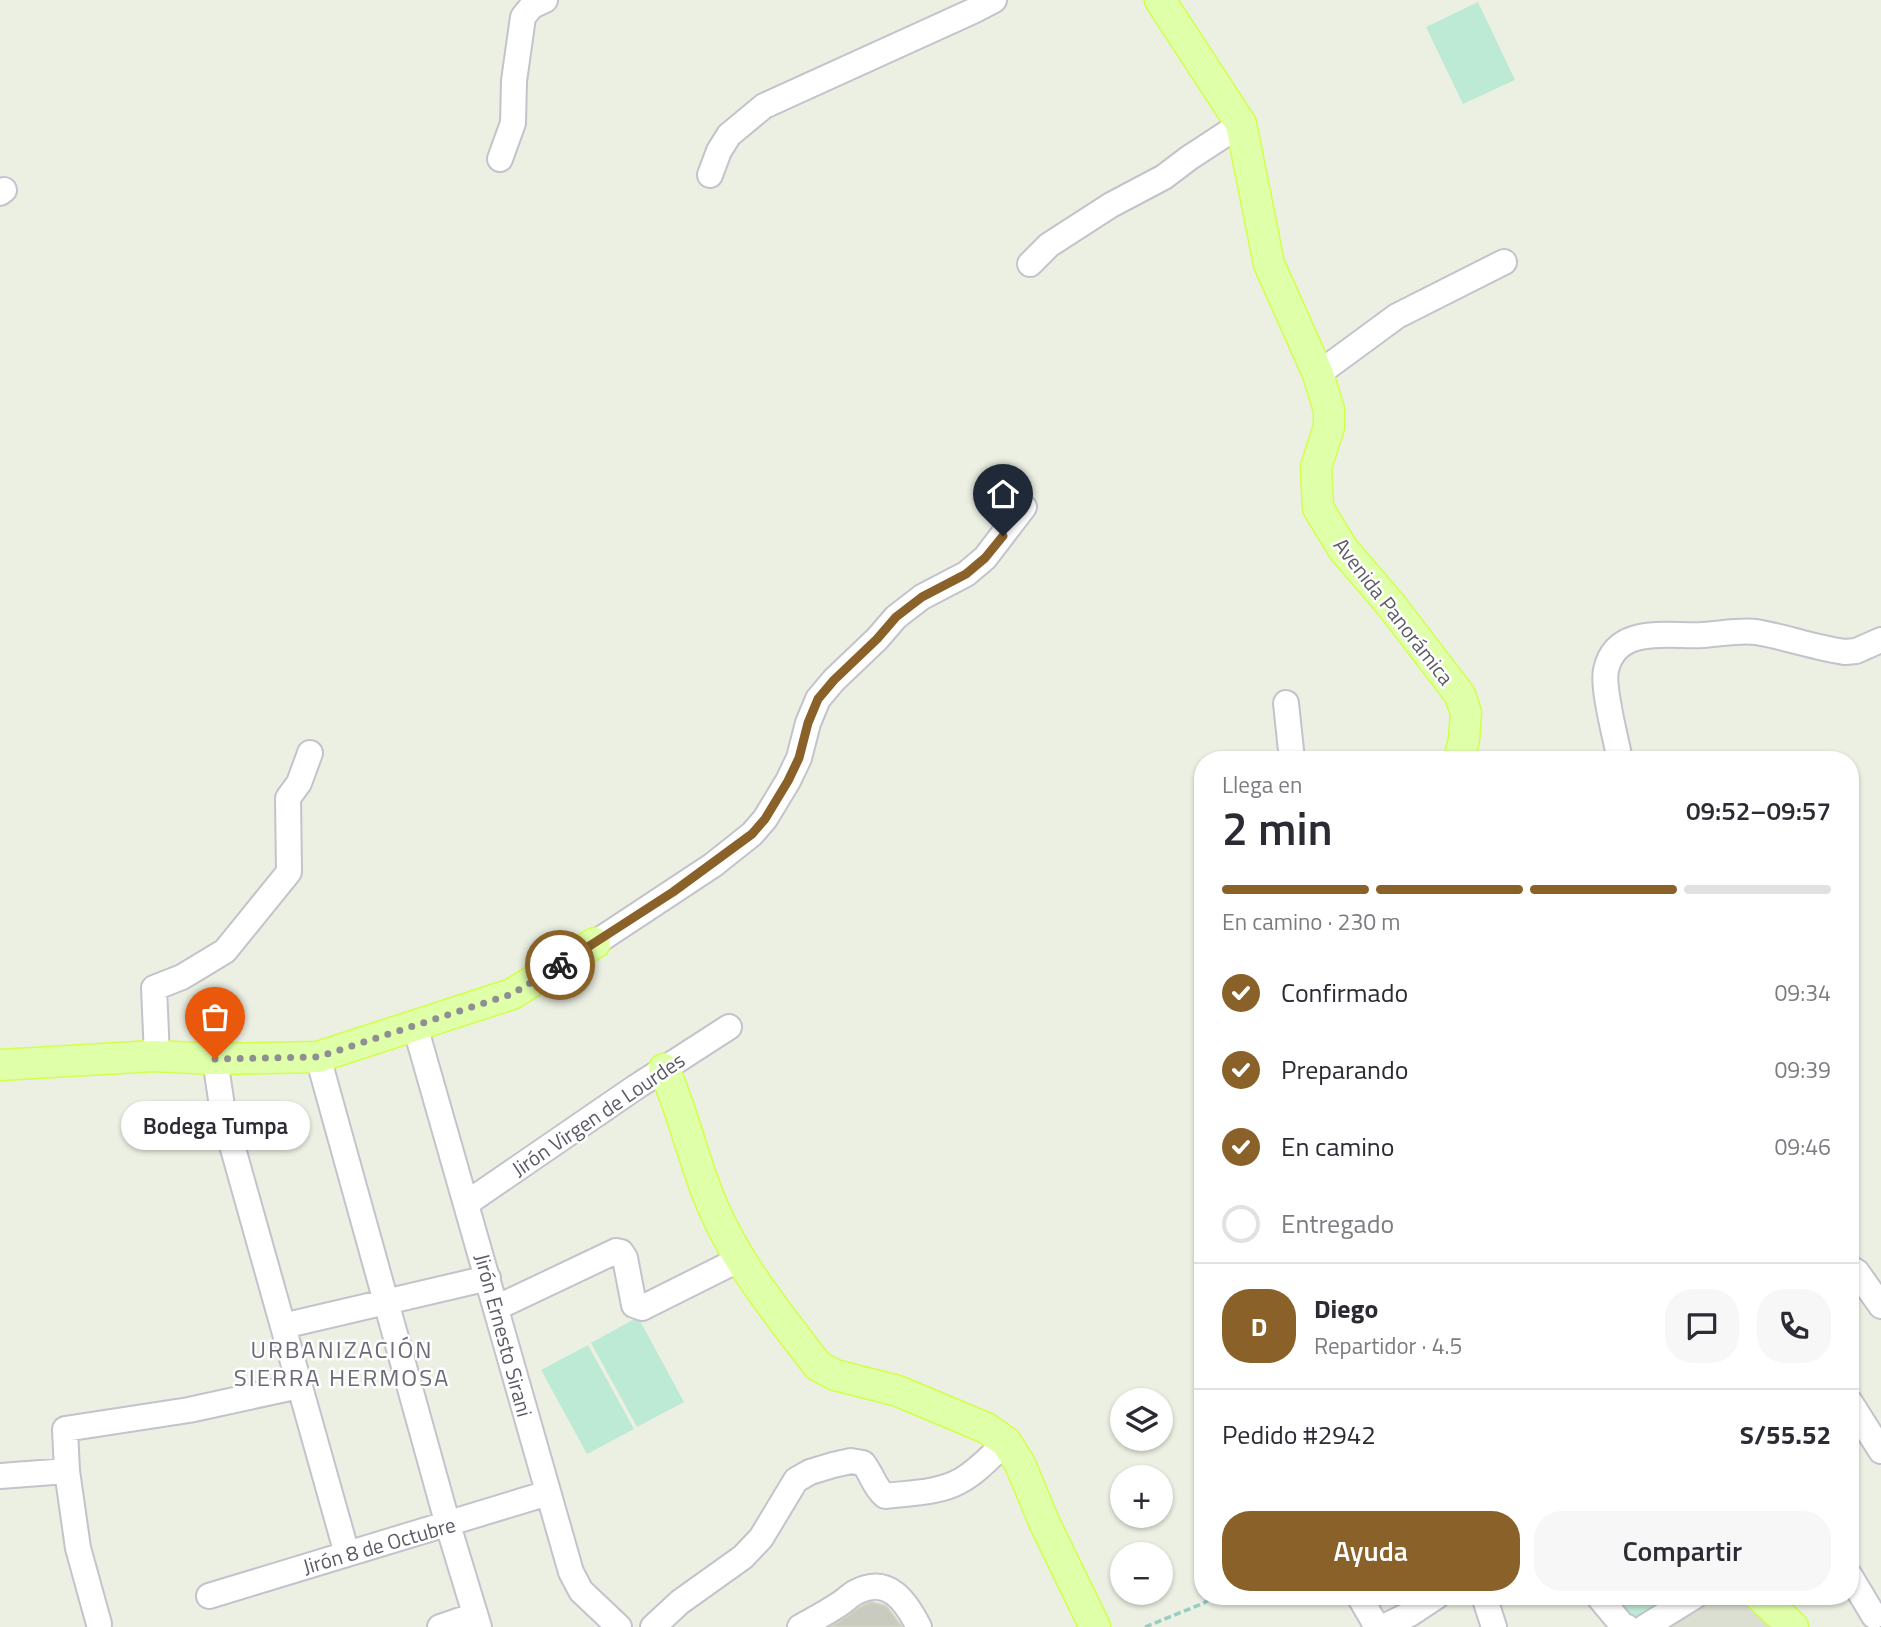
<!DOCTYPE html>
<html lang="es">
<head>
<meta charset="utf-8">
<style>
	body { margin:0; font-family:"Titillium Web",sans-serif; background:#f7f7f7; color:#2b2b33; height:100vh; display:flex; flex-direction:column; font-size:26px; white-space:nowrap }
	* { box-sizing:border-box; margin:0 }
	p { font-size:23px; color:#7c7c81 }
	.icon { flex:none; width:38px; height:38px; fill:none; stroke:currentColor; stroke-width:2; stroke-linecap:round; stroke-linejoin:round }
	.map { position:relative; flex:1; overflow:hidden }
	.side { position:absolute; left:1194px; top:751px; width:665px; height:854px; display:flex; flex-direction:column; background:#fff; border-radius:28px; box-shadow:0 2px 5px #0004 }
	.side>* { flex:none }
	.controls { position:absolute; left:1110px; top:1388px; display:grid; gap:14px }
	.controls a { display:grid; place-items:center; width:63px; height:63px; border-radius:50%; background:#fff; box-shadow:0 2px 5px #0004; font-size:35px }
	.pin { position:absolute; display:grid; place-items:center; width:60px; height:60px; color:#fff; margin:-72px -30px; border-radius:50% 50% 50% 0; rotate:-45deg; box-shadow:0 0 7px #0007 }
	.pin .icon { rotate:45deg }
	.courier { position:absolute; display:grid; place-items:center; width:70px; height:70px; margin:-35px; border:5px solid #896129; border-radius:50%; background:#fff; color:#222; box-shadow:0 2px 9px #0007 }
	.bubble { position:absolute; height:49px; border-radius:24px; background:#fff; box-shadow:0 2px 5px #0004; font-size:23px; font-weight:600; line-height:49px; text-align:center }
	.head em { font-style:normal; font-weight:600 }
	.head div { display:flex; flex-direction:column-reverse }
	.head { display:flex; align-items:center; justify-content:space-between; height:119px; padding:0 28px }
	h1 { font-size:46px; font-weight:600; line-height:52px }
	.bar { display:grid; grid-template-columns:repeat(4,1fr); gap:10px 7px; align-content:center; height:84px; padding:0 28px }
	.bar i { height:9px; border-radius:5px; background:#e1e1e2 }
	.bar .active { background:#896129 }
	.bar p { grid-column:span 4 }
	.line { display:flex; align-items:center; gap:18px; padding:0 28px; border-top:2px solid #e1e1e2 }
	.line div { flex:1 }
	.round { display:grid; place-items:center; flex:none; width:74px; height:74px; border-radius:28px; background:#f7f7f7 }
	ol { padding:0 28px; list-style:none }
	li { display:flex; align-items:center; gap:21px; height:77px }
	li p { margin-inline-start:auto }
	li .icon { padding:7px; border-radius:50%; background:#896129; color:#fff; stroke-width:4 }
	li:last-child { color:#7c7c81 }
	li i { width:38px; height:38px; border:4px solid #e1e1e2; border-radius:50% }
	.button { display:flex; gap:14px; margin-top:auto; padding:14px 28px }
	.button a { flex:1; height:80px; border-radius:28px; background:#896129; color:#fff; font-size:28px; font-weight:600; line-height:80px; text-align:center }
	.button a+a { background:#f7f7f7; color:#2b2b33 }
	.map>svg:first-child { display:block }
	.education { fill:#dbdfd2 }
	.green { fill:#bdead5 }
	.building { fill:#c9cac0; stroke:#d1d5c1; stroke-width:2 }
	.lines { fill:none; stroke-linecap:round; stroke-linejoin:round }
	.minor-casing { stroke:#c4c2cb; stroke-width:28 }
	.major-casing { stroke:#d2ff4d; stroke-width:33 }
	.path { stroke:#97cdc3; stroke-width:3.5; stroke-dasharray:7 3.5; stroke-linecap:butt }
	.minor { stroke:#fff; stroke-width:24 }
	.major { stroke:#dfffa9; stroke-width:30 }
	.done { stroke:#8e8f92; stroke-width:7; stroke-dasharray:0 12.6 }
	.route { stroke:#896129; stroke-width:9 }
	.labels { text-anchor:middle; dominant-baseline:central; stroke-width:5; stroke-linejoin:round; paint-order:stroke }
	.street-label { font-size:21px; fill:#5c5b66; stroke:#fff }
	.quarter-label { font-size:24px; letter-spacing:2px; fill:#6c6c78; stroke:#fff }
</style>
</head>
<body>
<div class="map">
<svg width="1881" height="1627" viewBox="0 0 1881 1627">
	<rect width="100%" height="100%" fill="#ecf0e3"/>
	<path class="education" d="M1707 1596H1745L1772 1627H1654Z"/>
	<path class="green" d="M1478 2 1515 80 1463 104 1426 27Z
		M638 1317 684 1402 637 1427 591 1343Z
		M588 1345 634 1429 587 1454 541 1370Z
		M1612 1596H1675L1634 1620Z"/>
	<path class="building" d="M871 1602 886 1606 902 1627H831L862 1606Z"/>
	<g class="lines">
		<defs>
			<path id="minor" d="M500 159 513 123 514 81 523 17 532 6 545 0
				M710 175 719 151 729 135 764 106 973 11 994 0
				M0 193 4 190
				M1030 264 1049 245 1111 205 1164 177 1189 158 1241 124
				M1318 374 1397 316 1504 262
				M1286 703 1292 760
				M1620 760C1616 739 1602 688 1606 670 1616 624 1669 637 1703 635 1720 634 1739 630 1756 632 1786 637 1815 648 1845 652L1856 651 1881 640
				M595 943 713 865 752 834 765 819 788 781 799 758 808 723 818 699 834 680 877 639 896 617 922 597 966 574 985 558 1024 507
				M415 1026 571 1572 581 1591 619 1627
				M157 1056 154 988 182 977 225 951 289 872 288 798 299 783 310 753
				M318 1057 448 1525 479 1627
				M215 1059 223 1113 347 1554
				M467 1203 636 1087 729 1027
				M1850 1268 1857 1272 1881 1306
				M496 1308 616 1251 621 1252 625 1258 634 1305 642 1308 732 1263H739L743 1267
				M283 1326 488 1278
				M1850 1402 1881 1451
				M0 1476 67 1471
				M1850 1576 1874 1616
				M209 1596 548 1493
				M1359 1596 1377 1627
				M1484 1596 1494 1627
				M1598 1596 1623 1626 1627 1627
				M99 1624 78 1548 67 1471 65 1429 189 1410 299 1386
				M440 1627 475 1615
				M653 1627 680 1602 743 1557 761 1538 796 1480 810 1472 833 1465 851 1461 863 1463C872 1474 874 1487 885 1496 909 1493 939 1493 960 1481 977 1472 992 1455 1006 1442
				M800 1627C813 1620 826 1613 838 1605 845 1601 850 1595 856 1592 889 1575 906 1602 919 1627
				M1383 1627 1410 1614 1437 1596
				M1645 1627 1695 1596"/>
			<path id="major" d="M1160 0 1241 124 1269 264 1318 374 1329 410V427L1316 467 1318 508 1343 549 1391 605 1460 695 1466 713 1464 739 1459 760
				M0 1065 154 1056 215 1059 318 1057 512 994 595 943
				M664 1069C682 1110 692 1154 708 1195 733 1260 777 1312 818 1366L835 1375 898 1391 986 1428 1006 1442 1020 1464 1045 1524 1095 1627
				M1760 1596 1793 1627"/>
		</defs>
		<use href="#minor" class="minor-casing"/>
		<use href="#major" class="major-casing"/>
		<path class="path" d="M1145 1627 1204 1603 1213 1596"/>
		<use href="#minor" class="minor"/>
		<use href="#major" class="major"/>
	</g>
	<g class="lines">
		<path class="done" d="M215 1059 318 1057 512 994 560 965"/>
		<path class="route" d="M560 965 673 892 752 834 765 819 788 781 799 758 808 723 818 699 834 680 877 639 896 617 922 597 966 574 985 558 1003 536"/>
	</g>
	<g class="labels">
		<g class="street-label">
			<text transform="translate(1394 611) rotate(52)">Avenida Panorámica</text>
			<text transform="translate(598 1114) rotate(-34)">Jirón Virgen de Lourdes</text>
			<text transform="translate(504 1335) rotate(75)">Jirón Ernesto Sirani</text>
			<text transform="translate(379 1545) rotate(-16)">Jirón 8 de Octubre</text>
		</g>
		<g class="quarter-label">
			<text x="342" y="1349">URBANIZACIÓN<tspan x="342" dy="28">SIERRA HERMOSA</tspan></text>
		</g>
	</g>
</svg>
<div class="controls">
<a><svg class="icon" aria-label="layers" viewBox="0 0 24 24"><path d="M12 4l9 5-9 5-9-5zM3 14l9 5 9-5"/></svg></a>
<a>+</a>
<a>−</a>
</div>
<div class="pin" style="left:215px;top:1059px;background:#ea580c"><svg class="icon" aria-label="bag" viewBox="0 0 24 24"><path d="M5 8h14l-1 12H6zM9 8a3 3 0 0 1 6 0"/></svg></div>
<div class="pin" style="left:1003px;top:536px;background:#1f2937"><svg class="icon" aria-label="home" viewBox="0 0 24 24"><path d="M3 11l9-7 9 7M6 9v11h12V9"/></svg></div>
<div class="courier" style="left:560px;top:965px"><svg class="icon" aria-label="bike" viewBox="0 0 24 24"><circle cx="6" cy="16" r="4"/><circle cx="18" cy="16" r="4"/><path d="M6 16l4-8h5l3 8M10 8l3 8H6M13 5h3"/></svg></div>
<div class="bubble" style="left:121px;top:1101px;width:189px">Bodega Tumpa</div>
<section class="side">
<div class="head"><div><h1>2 min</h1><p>Llega en</p></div><em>09:52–09:57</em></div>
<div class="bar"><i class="active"></i><i class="active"></i><i class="active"></i><i></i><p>En camino · 230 m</p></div>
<ol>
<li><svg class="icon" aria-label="check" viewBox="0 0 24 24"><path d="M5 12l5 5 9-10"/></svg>Confirmado<p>09:34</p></li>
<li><svg class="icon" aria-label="check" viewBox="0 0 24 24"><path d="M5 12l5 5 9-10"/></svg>Preparando<p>09:39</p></li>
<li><svg class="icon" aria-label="check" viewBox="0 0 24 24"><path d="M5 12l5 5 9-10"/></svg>En camino<p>09:46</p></li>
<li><i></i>Entregado</li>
</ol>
<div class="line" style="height:126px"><b class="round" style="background:#896129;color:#fff">D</b><div><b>Diego</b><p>Repartidor · 4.5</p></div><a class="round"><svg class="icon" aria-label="chat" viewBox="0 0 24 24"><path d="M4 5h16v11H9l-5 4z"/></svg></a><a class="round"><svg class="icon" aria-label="phone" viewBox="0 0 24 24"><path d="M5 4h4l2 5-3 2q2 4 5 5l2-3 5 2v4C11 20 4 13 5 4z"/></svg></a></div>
<div class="line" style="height:91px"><div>Pedido #2942</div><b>S/55.52</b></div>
<div class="button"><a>Ayuda</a><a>Compartir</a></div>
</section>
</div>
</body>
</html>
